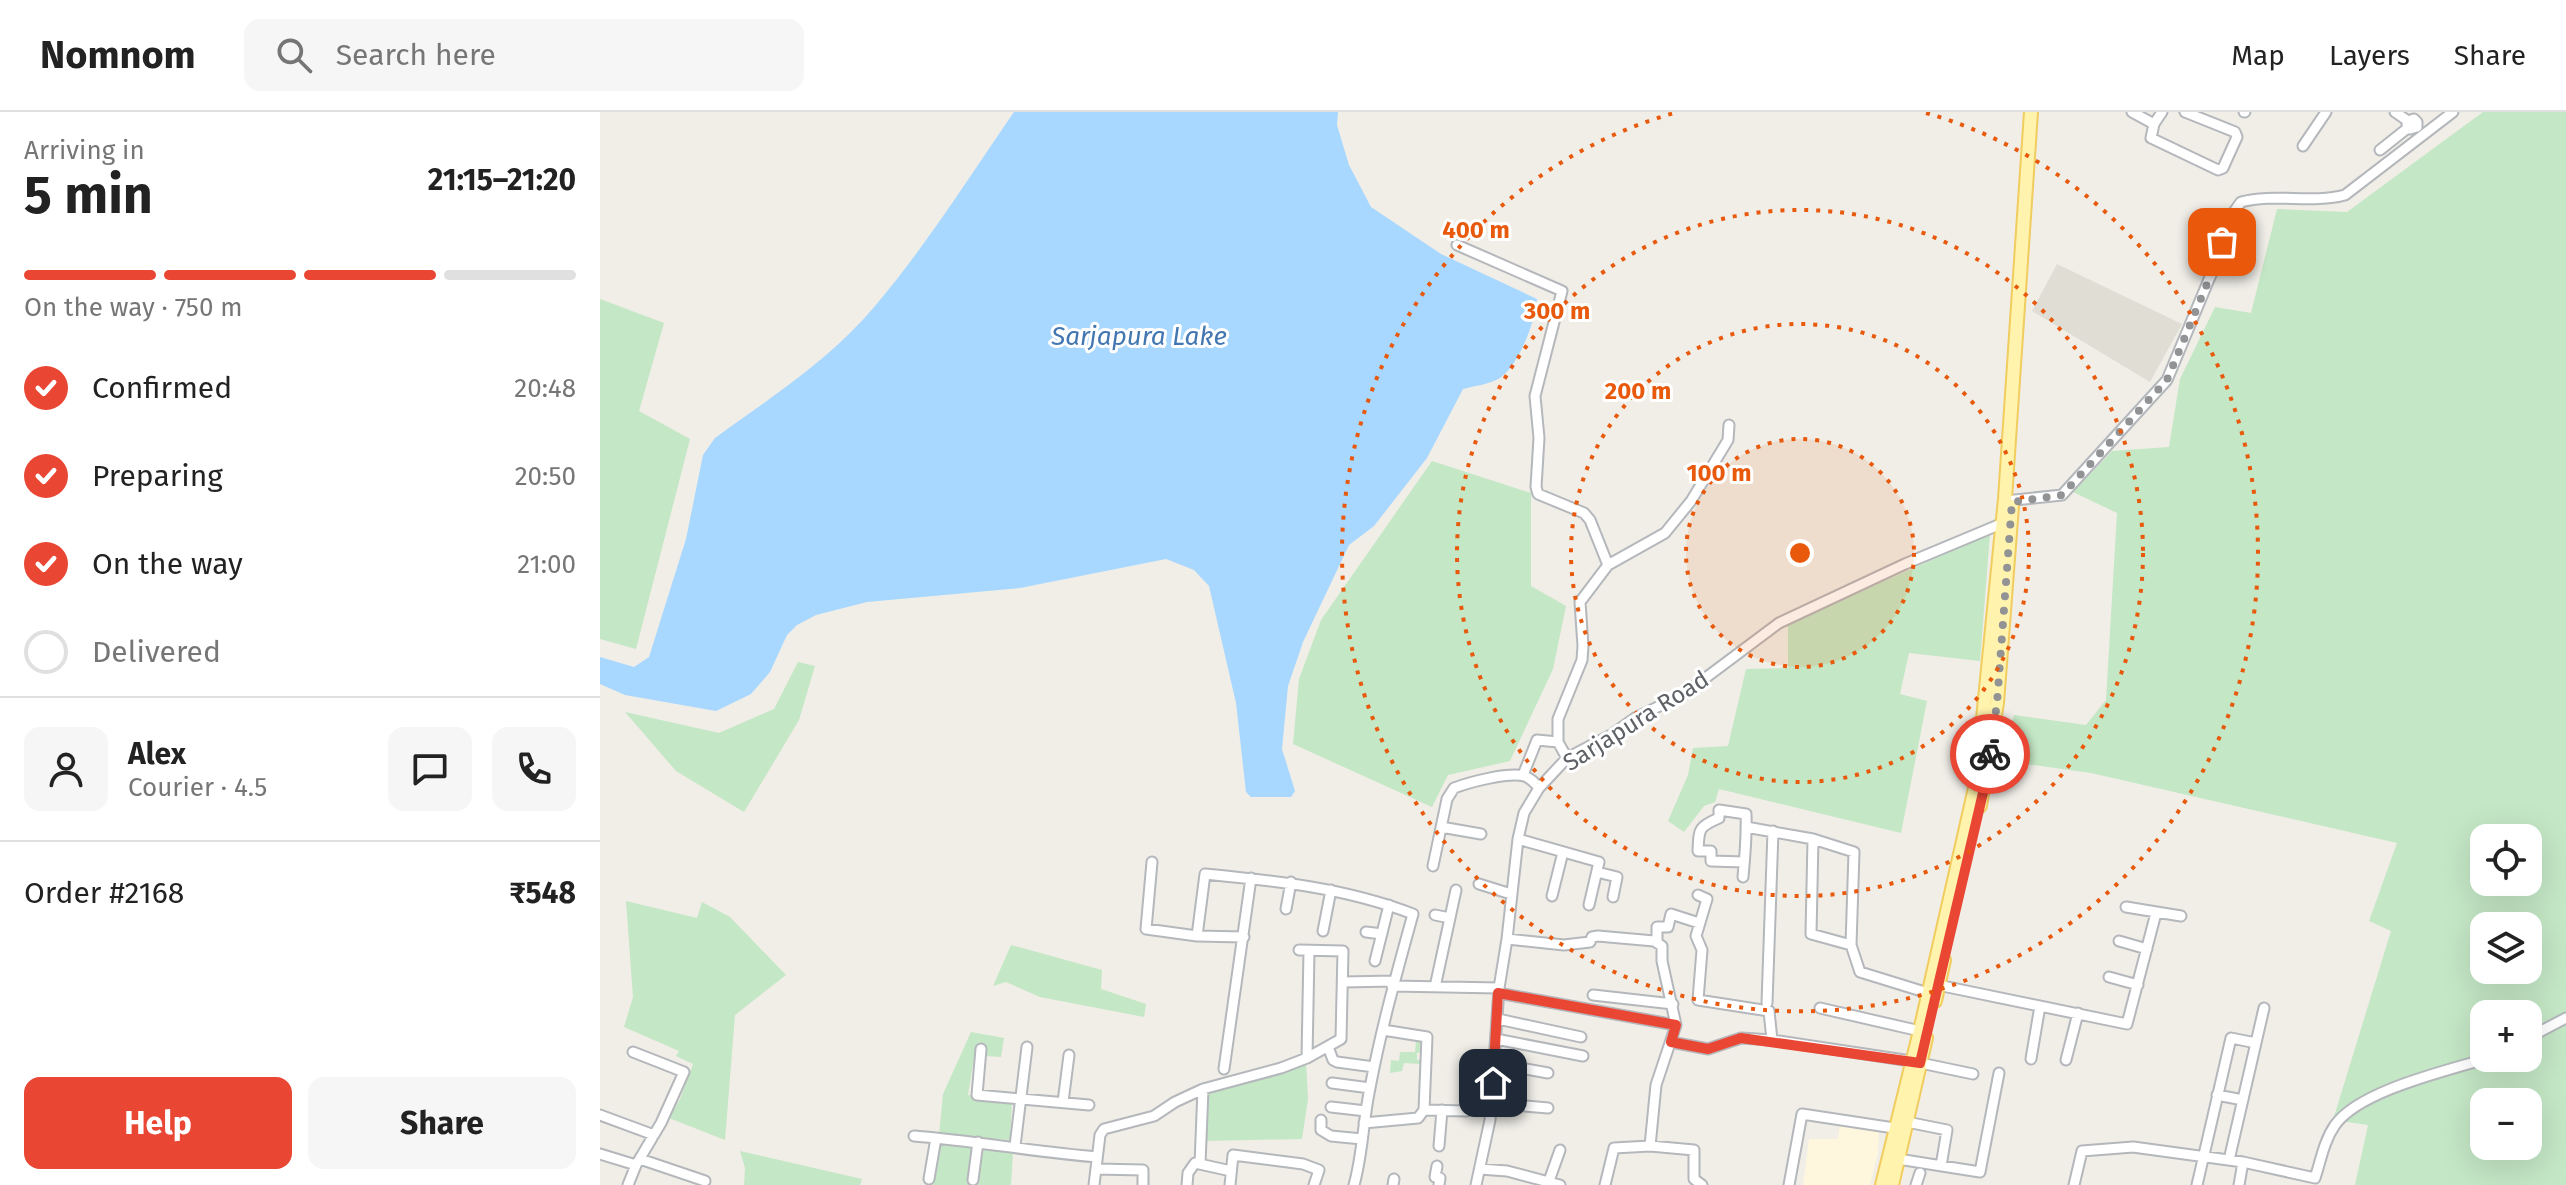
<!DOCTYPE html>
<html lang="en">
<head>
<meta charset="utf-8">
<style>
	body { margin:0; font-family:"Fira Sans",sans-serif; background:#f6f6f6; color:#222; height:100vh; display:flex; flex-direction:column; font-size:30px; white-space:nowrap }
	* { box-sizing:border-box; margin:0 }
	p { font-size:26px; color:#767676 }
	.icon { flex:none; width:44px; height:44px; fill:none; stroke:currentColor; stroke-width:2; stroke-linecap:round; stroke-linejoin:round }
	.map { position:relative; flex:1; overflow:hidden }
	.panel { display:flex; flex-direction:column; background:#fff; width:600px }
	.panel>* { flex:none }
	.controls { position:absolute; left:1870px; top:712px; display:grid; gap:16px }
	.controls a { display:grid; place-items:center; width:72px; height:72px; border-radius:16px; background:#fff; box-shadow:0 8px 32px #0002; font-size:40px }
	.pin { position:absolute; display:grid; place-items:center; width:68px; height:68px; color:#fff; margin:-34px; border-radius:16px; box-shadow:0 4px 12px #0006 }
	.courier { position:absolute; display:grid; place-items:center; width:80px; height:80px; margin:-40px; border:6px solid #e94634; border-radius:50%; background:#fff; color:#222; box-shadow:0 2px 10px #0007 }
	.headline em { font-style:normal; font-weight:700 }
	.headline div { display:flex; flex-direction:column-reverse }
	.headline { display:flex; align-items:center; justify-content:space-between; height:136px; padding:0 24px }
	h1 { font-size:52px; font-weight:700; line-height:60px }
	.bar { display:grid; grid-template-columns:repeat(4,1fr); gap:12px 8px; align-content:center; height:96px; padding:0 24px }
	.bar i { height:10px; border-radius:6px; background:#e0e0e0 }
	.bar .active { background:#e94634 }
	.bar p { grid-column:span 4 }
	.line { display:flex; align-items:center; gap:20px; padding:0 24px; border-top:2px solid #e0e0e0 }
	.line div { flex:1 }
	.round { display:grid; place-items:center; flex:none; width:84px; height:84px; border-radius:16px; background:#f6f6f6 }
	ol { padding:0 24px; list-style:none }
	li { display:flex; align-items:center; gap:24px; height:88px }
	li p { margin-inline-start:auto }
	li .icon { padding:8px; border-radius:50%; background:#e94634; color:#fff; stroke-width:4 }
	li:last-child { color:#767676 }
	li i { width:44px; height:44px; border:4px solid #e0e0e0; border-radius:50% }
	.primary-button { display:flex; gap:16px; margin-top:auto; padding:16px 24px }
	.primary-button a { flex:1; height:92px; border-radius:16px; background:#e94634; color:#fff; font-size:32px; font-weight:700; line-height:92px; text-align:center }
	.primary-button a+a { background:#f6f6f6; color:#222 }
	header { display:flex; align-items:center; gap:48px; box-sizing:border-box; height:112px; padding:0 40px; background:#fff; border-bottom:2px solid #e0e0e0 }
	header strong { font-size:38px }
	nav { display:flex; gap:44px; margin-inline-start:auto; font-size:28px }
	.search { width:560px; height:72px; background:#f6f6f6; display:flex; align-items:center; gap:20px; box-sizing:border-box; padding:0 28px; border-radius:16px; color:#767676; font-size:30px }
	main { display:flex; flex:1; min-height:0 }
	.map>svg:first-child { display:block }
	.commercial { fill:#fef7de }
	.education { fill:#e0ddd5 }
	.green { fill:#c4e7c5; fill-rule:evenodd }
	.water { fill:#a8d7ff }
	.lines { fill:none; stroke-linecap:round; stroke-linejoin:round }
	.minor-casing { stroke:#b4b7bb; stroke-width:13 }
	.major-casing { stroke:#f1cc5f; stroke-width:16 }
	.minor { stroke:#fff; stroke-width:9 }
	.major { stroke:#fff3ad; stroke-width:12 }
	.done { stroke:#919394; stroke-width:8; stroke-dasharray:0 14.4 }
	.route { stroke:#e94634; stroke-width:10 }
	.ring { fill:none; stroke:#e8590c; stroke-width:4; stroke-dasharray:4 8 }
	.labels { text-anchor:middle; dominant-baseline:central; stroke-width:6; stroke-linejoin:round; paint-order:stroke }
	.street-label { font-size:24px; fill:#5e6267; stroke:#fff }
	.water-label { font-size:26px; font-style:italic; fill:#4377b2; stroke:#fff }
	.centre { fill:#e8590c; stroke:#fff; stroke-width:4 }
	.ring-label { font-size:24px; text-anchor:middle; font-weight:bold; fill:#e8590c; stroke:#fff; stroke-width:6; stroke-linejoin:round; paint-order:stroke }
</style>
</head>
<body>
<header>
<strong>Nomnom</strong>
<div class="search"><svg class="icon" aria-label="search" viewBox="0 0 24 24"><circle cx="10" cy="10" r="6"/><path d="M15 15l6 6"/></svg>Search here</div>
<nav><a>Map</a><a>Layers</a><a>Share</a></nav>
</header>
<main>
<section class="panel">
<div class="headline"><div><h1>5 min</h1><p>Arriving in</p></div><em>21:15–21:20</em></div>
<div class="bar"><i class="active"></i><i class="active"></i><i class="active"></i><i></i><p>On the way · 750 m</p></div>
<ol>
<li><svg class="icon" aria-label="check" viewBox="0 0 24 24"><path d="M5 12l5 5 9-10"/></svg>Confirmed<p>20:48</p></li>
<li><svg class="icon" aria-label="check" viewBox="0 0 24 24"><path d="M5 12l5 5 9-10"/></svg>Preparing<p>20:50</p></li>
<li><svg class="icon" aria-label="check" viewBox="0 0 24 24"><path d="M5 12l5 5 9-10"/></svg>On the way<p>21:00</p></li>
<li><i></i>Delivered</li>
</ol>
<div class="line" style="height:144px"><a class="round"><svg class="icon" aria-label="person" viewBox="0 0 24 24"><circle cx="12" cy="8" r="4"/><path d="M4 21q1-7 8-7t8 7"/></svg></a><div><b>Alex</b><p>Courier · 4.5</p></div><a class="round"><svg class="icon" aria-label="chat" viewBox="0 0 24 24"><path d="M4 5h16v11H9l-5 4z"/></svg></a><a class="round"><svg class="icon" aria-label="phone" viewBox="0 0 24 24"><path d="M5 4h4l2 5-3 2q2 4 5 5l2-3 5 2v4C11 20 4 13 5 4z"/></svg></a></div>
<div class="line" style="height:104px"><div>Order #2168</div><b>₹548</b></div>
<div class="primary-button"><a>Help</a><a>Share</a></div>
</section>
<div class="map">
<svg width="1966" height="1073" viewBox="0 0 1966 1073">
	<rect width="100%" height="100%" fill="#f0eee7"/>
	<path class="commercial" d="M1240 1012 1279 1017 1278 1041 1270 1073H1203L1209 1027H1238Z"/>
	<path class="education" d="M1457 152 1582 212 1550 270 1432 199Z"/>
	<path class="green" d="M1883 0H1966V1073H1755L1768 1013 1733 1008 1791 819 1769 809 1797 731 1491 661 1404 649 1414 603 1486 613 1506 588 1517 401 1473 380 1512 339 1569 335 1580 267 1615 195 1651 201 1677 97 1747 100ZM1884 726H1928V770H1884ZM1884 814H1928V858H1884ZM1884 902H1928V946H1884ZM1884 990H1928V1034H1884Z
		M0 187 64 211 39 299 90 327 36 537 0 527Z
		M832 349 931 381V474L966 494 953 557 910 649 848 663 832 695 693 632 699 567 721 508Z
		M1390 422 1380 549 1309 541 1300 582 1327 589 1301 721 1119 677 1115 690 1104 694 1084 720 1068 709 1088 663 1093 636 1128 634 1146 557 1188 556V512Z
		M198 550 215 554 199 608 144 700 76 659 25 600 119 621 174 597Z
		M26 789 97 806 102 790 130 805 186 863 135 903 125 1028 69 1006 80 987 93 952 76 944 79 939 24 915 33 885Z
		M411 833 502 858 501 877 546 892 544 905 440 885 406 870 393 874Z
		M371 920 404 926 401 945 385 944 384 932 376 933 368 983 412 990 410 1028 339 1023 343 982Z
		M816 929 823 930V940L817 941V948H822V952L804 951 802 959 790 961 791 948 799 949 800 940H815Z
		M706 949 708 987 702 1027 603 1029 607 983 611 979C639 971 684 966 706 949Z
		M338 1030 374 1033 371 1072H377L384 1036 413 1041 411 1073H333Z
		M140 1039 262 1067 260 1073H144L145 1056Z"/>
	<path class="water" d="M414 0H738L737 13 749 53 771 95 841 142 937 187C935 210 919 253 900 266 891 272 874 274 863 277L827 346 774 414 749 433 703 530 688 574 682 637 695 679 691 685H651L646 680 636 591 609 474 594 458 566 447 420 476 267 490 216 503 197 513 187 523 170 560 151 582 116 599 25 583 0 572V545L34 555 49 545 86 427 103 343 115 326C170 286 231 247 275 194 326 134 369 65 414 0Z"/>
	<g class="lines">
		<defs>
			<path id="minor" d="M1532 0 1554 12
				M1562 0 1554 12 1551 26 1618 58 1623 56 1637 25 1635 20 1585 0
				M1644 0H1645
				M1795 0 1808 9 1814 7 1817 10V15L1810 17 1807 13 1808 9
				M1703 34 1726 0
				M1780 38 1809 15
				M857 133 962 179 935 284 939 326 936 375 938 382 984 401 990 408 1008 453 980 490 983 534 982 548 958 607V630L967 646
				M1405 389 1462 383 1567 268 1615 153 1628 108 1641 90C1675 81 1711 92 1745 83L1853 0
				M1008 453 1065 421 1091 389 1128 328 1129 313
				M923 663 937 628 958 630
				M841 715 881 722
				M1146 715 1213 727 1254 740 1251 833 1260 860 1328 881
				M918 727 999 750 989 793
				M1213 727 1211 822 1251 833
				M552 750 546 817 597 824 644 825
				M833 754 847 687 854 676C870 670 908 660 924 664 931 666 935 671 939 676
				M997 760 1017 765 1013 785
				M1143 765C1145 744 1147 723 1146 702L1119 698V706C1098 715 1099 717 1098 739H1111V749L1144 750
				M879 772 911 782
				M1098 783 1107 787 1096 824 1102 838 1098 888 1169 899 1172 928
				M952 784 963 740
				M1526 795 1581 804
				M686 797 691 770
				M835 803 850 806
				M723 819 731 778
				M766 820 782 822
				M597 824 605 762C677 769 746 776 813 802 797 860 781 917 770 976 763 1008 763 1041 754 1073
				M907 827 964 833 990 830 992 825 998 824 1054 829 1062 834V849L1076 913 1056 973 1050 1034
				M1519 829 1547 837
				M1057 831V815H1068L1071 802 1099 811
				M775 849 789 793
				M1509 865 1538 873
				M743 870 794 869
				M1333 872 1527 912 1556 801
				M792 874 899 876
				M835 875 856 778
				M898 881 1076 913
				M993 883 1073 892
				M1167 891 1173 719
				M1220 896 1320 919
				M898 907 981 925
				M1928 926 1966 906
				M896 927 983 944
				M1071 930 1108 937 1141 926 1172 928 1311 949 1373 962
				M728 935 733 948 737 950 774 955
				M381 937 377 983 489 993
				M707 946 709 839
				M1431 947 1440 894
				M1466 948 1478 901
				M894 951 948 961
				M624 957 651 766
				M732 971 770 976
				M1617 983 1643 988
				M463 990 469 943
				M892 991 948 996
				M731 995 766 999
				M824 998 867 999
				M0 1003 54 1023
				M721 1008V1018L731 1024 762 1027
				M1307 1010 1347 1018 1341 1054
				M764 1011 818 1006 824 998 827 925 783 918
				M314 1024C376 1029 436 1040 497 1045
				M415 1034 427 935
				M839 1034 842 998
				M0 1042 36 1053
				M40 1047 105 1069
				M1298 1047 1380 1060 1399 961
				M1629 1048 1664 896
				M600 1052 603 977
				M837 1054 835 1065 840 1066 839 1073
				M496 1057 543 1058V1073
				M880 1057 907 1059 960 1073
				M329 1067 336 1026
				M373 1068 378 1030
				M949 1069 960 1038
				M28 1073 36 1053 61 1011 84 960 33 940
				M494 1073 500 1023 504 1017 554 1004 575 990 603 977 681 956 707 946 741 927 743 839 699 838
				M587 1073 588 1061 595 1051 631 1059
				M630 1073 633 1043 703 1052 719 1058 714 1073
				M793 1073 794 1067
				M876 1073 890 1008 899 876 907 827 918 727 924 701 939 676 967 646 1011 623 1035 606 1084 582 1179 511 1305 452 1408 409
				M1005 1073 1014 1036 1050 1034 1094 1038V1067L1102 1073
				M1189 1073 1202 1002 1294 1016
				M1316 1073 1320 1061
				M1474 1073 1482 1039 1533 1035 1643 1050 1715 1066C1721 1048 1724 1029 1735 1013 1760 978 1847 959 1888 946
				M1597 1073 1631 926 1656 931
				M1639 1073 1643 1050"/>
			<path id="major" d="M1380 694 1397 591 1412 394
				M1335 889 1344 848
				M1282 1073 1320 919 1377 667 1405 387 1431 0
				M1292 1073 1326 926"/>
		</defs>
		<use href="#minor" class="minor-casing"/>
		<use href="#major" class="major-casing"/>
		<use href="#minor" class="minor"/>
		<use href="#major" class="major"/>
	</g>
	<g class="lines">
		<path class="done" d="M1390 642 1397 591 1412 390 1462 383 1567 268 1615 153 1622 130"/>
		<path class="route" d="M893 971 898 881 1076 913 1071 930 1108 937 1141 926 1320 951 1386 668 1390 642"/>
	</g>
	<circle cx="1200" cy="441" r="114" fill="#e8590c" fill-opacity=".12"/>
	<g class="ring">
		<circle cx="1200" cy="441" r="114"/>
		<circle cx="1200" cy="441" r="229"/>
		<circle cx="1200" cy="441" r="343"/>
		<path d="M1326 1A458 458 0 1 1 1074 1"/>
	</g>
	<g class="labels">
		<g class="street-label">
			<text transform="translate(1036 609) rotate(-32)">Sarjapura Road</text>
		</g>
		<g class="water-label">
			<text x="539" y="224">Sarjapura Lake</text>
		</g>
	</g>
	<circle cx="1200" cy="441" r="12" class="centre"/>
	<g class="ring-label">
		<text x="876" y="126">400 m</text>
		<text x="957" y="207">300 m</text>
		<text x="1038" y="287">200 m</text>
		<text x="1119" y="369">100 m</text>
	</g>
</svg>
<div class="controls">
<a><svg class="icon" aria-label="locate" viewBox="0 0 24 24"><circle cx="12" cy="12" r="6"/><path d="M12 2v4M12 18v4M2 12h4M18 12h4"/></svg></a>
<a><svg class="icon" aria-label="layers" viewBox="0 0 24 24"><path d="M12 4l9 5-9 5-9-5zM3 14l9 5 9-5"/></svg></a>
<a>+</a>
<a>−</a>
</div>
<div class="pin" style="left:1622px;top:130px;background:#ea580c"><svg class="icon" aria-label="bag" viewBox="0 0 24 24"><path d="M5 8h14l-1 12H6zM9 8a3 3 0 0 1 6 0"/></svg></div>
<div class="pin" style="left:893px;top:971px;background:#1f2937"><svg class="icon" aria-label="home" viewBox="0 0 24 24"><path d="M3 11l9-7 9 7M6 9v11h12V9"/></svg></div>
<div class="courier" style="left:1390px;top:642px"><svg class="icon" aria-label="bike" viewBox="0 0 24 24"><circle cx="6" cy="16" r="4"/><circle cx="18" cy="16" r="4"/><path d="M6 16l4-8h5l3 8M10 8l3 8H6M13 5h3"/></svg></div>
</div>
</main>
</body>
</html>
